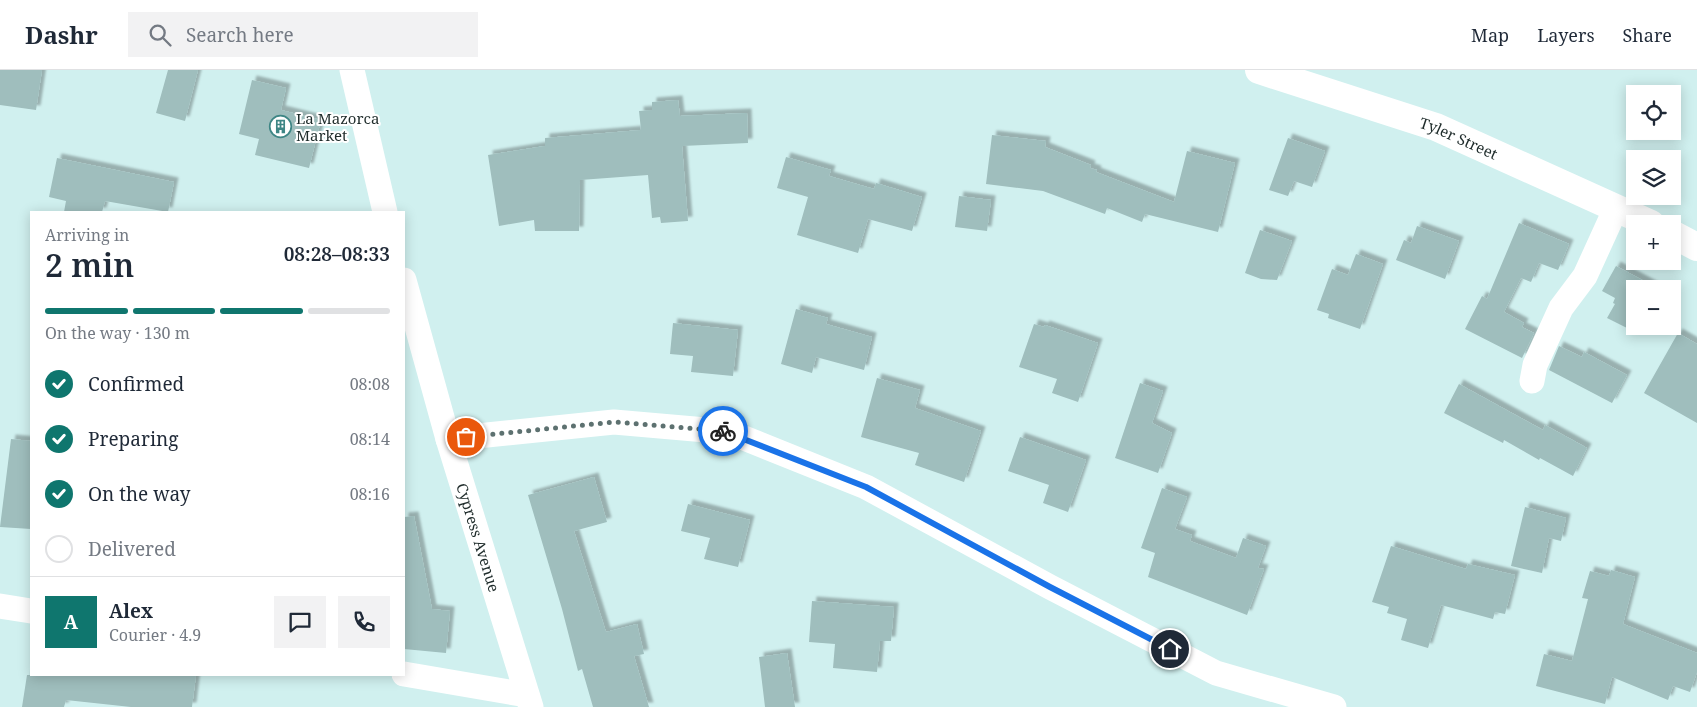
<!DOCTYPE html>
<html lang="en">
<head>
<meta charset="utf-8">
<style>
	body { margin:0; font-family:"Noto Serif",serif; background:#f2f2f3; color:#1f2937; height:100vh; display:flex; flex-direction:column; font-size:19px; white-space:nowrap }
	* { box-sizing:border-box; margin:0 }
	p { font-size:16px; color:#747a83 }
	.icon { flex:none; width:28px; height:28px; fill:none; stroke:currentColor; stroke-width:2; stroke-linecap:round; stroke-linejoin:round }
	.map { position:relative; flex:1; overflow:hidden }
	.details { position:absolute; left:30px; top:141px; width:375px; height:465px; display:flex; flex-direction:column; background:#fff; border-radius:0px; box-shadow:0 2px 12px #0003 }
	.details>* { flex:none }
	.fabs { position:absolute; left:1626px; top:15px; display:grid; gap:10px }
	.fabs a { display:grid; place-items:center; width:55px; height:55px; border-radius:0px; background:#fff; box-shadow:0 2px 12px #0003; font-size:25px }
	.pin { position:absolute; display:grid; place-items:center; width:42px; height:42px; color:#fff; margin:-21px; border:2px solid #fff; border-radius:50%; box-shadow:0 1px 5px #0007 }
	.courier { position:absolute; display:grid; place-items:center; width:50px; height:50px; margin:-25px; border:4px solid #1a73e8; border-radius:50%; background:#fff; color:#222; box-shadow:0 1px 6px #0007 }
	.head em { font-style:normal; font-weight:600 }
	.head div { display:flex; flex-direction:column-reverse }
	.head { display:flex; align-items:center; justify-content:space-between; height:85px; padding:0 15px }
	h1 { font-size:32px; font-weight:600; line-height:38px }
	.bar { display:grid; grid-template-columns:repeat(4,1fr); gap:8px 5px; align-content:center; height:60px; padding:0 15px }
	.bar i { height:6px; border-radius:4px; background:#e0e1e3 }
	.bar .selected { background:#0f766e }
	.bar p { grid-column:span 4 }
	.line { display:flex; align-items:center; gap:12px; padding:0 15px; border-top:1px solid #e0e1e3 }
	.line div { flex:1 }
	.round { display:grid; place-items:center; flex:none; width:52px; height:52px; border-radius:0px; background:#f2f2f3 }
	ol { padding:0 15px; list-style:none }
	li { display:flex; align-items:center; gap:15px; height:55px }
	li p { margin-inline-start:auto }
	li .icon { padding:5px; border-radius:50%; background:#0f766e; color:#fff; stroke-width:4 }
	li:last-child { color:#747a83 }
	li i { width:28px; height:28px; border:2px solid #e0e1e3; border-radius:50% }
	header { display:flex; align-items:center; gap:30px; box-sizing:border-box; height:70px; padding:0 25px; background:#fff; border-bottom:1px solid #e0e1e3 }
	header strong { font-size:24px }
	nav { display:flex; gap:28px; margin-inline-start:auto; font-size:18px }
	.search { width:350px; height:45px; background:#f2f2f3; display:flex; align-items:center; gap:12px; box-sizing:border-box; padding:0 18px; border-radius:0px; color:#747a83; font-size:19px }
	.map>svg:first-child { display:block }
	.building { fill:#9fbebd; filter:url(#shadow) }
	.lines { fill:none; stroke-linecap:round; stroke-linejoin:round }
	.minor { stroke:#fff; stroke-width:25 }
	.major { stroke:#fff; stroke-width:28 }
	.done { stroke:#5d7170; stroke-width:5; stroke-dasharray:0 9 }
	.route { stroke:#1a73e8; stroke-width:6 }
	.labels { text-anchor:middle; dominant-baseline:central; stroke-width:4; stroke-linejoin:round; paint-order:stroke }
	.poi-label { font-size:15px; fill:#1f2c2b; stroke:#fff; text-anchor:start }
	.street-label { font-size:15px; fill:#1f2c2b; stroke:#fff }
</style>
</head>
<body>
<header>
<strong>Dashr</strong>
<div class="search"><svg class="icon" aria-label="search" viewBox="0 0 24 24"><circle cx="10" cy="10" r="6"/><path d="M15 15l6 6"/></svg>Search here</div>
<nav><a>Map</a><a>Layers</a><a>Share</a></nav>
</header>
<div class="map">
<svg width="1697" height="637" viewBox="0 0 1697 637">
	<defs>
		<filter id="shadow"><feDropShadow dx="4.5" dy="-4.5" stdDeviation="1" flood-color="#0004"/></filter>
	</defs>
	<rect width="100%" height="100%" fill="#d0f0ef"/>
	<path class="building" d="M0 0H42L36 40 0 35Z
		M168 0H198L185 51 156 43Z
		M252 10 286 18 281 40 321 50 309 98 255 85 259 69 239 64Z
		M678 30 680 46 747 43 748 73 682 76 688 151 661 153 660 147 652 148 648 105 580 110 579 161H535L534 150 499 156 488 85 545 76V68L641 60 639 41 652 40V32Z
		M992 65 1046 71 1045 77 1091 95 1090 98 1097 100 1096 102 1174 132 1187 81 1235 93 1218 162 1145 144 1142 152 1107 138 1105 144 1043 121 986 114Z
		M1288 68 1325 81 1312 117 1294 111 1288 126 1269 120Z
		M786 87 831 100 829 106 874 119 876 113 922 127 912 161 868 149 858 183 797 165 808 127 777 118Z
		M57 88 174 112 168 142 105 131 102 142H64L66 131 49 127Z
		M959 126 991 130 987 161 955 157Z
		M1519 153 1569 174 1558 200 1539 193 1531 212 1521 208 1504 242 1524 253 1522 257 1534 263 1522 288 1465 259 1482 226 1487 229Z
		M1417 156 1459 171 1445 209 1396 190 1404 170 1411 173Z
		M1260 160 1292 171 1277 210 1261 209 1245 203Z
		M1356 184 1383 194 1360 259 1328 248 1329 244 1317 240 1332 199 1348 205Z
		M1616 196 1659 219H1635V256H1640L1637 263 1607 248 1615 234 1613 233 1615 228 1602 221Z
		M796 239 828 248 826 254 872 267 864 300 816 287 812 303 781 294Z
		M673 253 738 260 733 306 691 302 693 286 670 284Z
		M1034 254 1044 257 1045 255 1098 273 1078 332 1052 323 1057 309 1019 297Z
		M1678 263 1697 274V353L1644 323Z
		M1559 276 1582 287 1584 282 1627 305 1612 333 1549 300Z
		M877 308 920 320 915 338 981 361 964 412 915 395 919 383 861 367Z
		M1140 313 1163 321 1152 353 1172 363 1158 403 1115 388Z
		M1459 314 1543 360 1545 355 1587 378 1573 406 1540 388 1539 390 1504 370 1503 373 1444 343Z
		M1020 367 1086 390 1068 442 1043 433 1049 415 1008 401Z
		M11 369 31 371V459L0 457Z
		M594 407 607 452 574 461 606 562 637 554 644 584 634 586 649 637H593L582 599 578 601 562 539 528 425Z
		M1162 418 1187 427 1175 459 1192 465 1190 471 1236 488 1243 468 1266 476 1258 498 1264 499 1247 545 1148 507 1155 483 1141 478Z
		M688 434 750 450 738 497 704 489 710 468 681 461Z
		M1525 437 1566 448 1561 471 1549 468 1542 503 1511 496Z
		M414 446 432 539 450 541 446 583 404 579V447Z
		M1391 476 1466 499 1468 494 1515 505 1505 544 1495 542 1493 549 1441 535 1428 578 1401 570 1407 549 1387 543 1389 537 1372 532Z
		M1611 500 1635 507 1623 554 1697 583V602L1690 622 1673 616 1668 630 1612 607 1605 634 1536 616 1544 584 1572 591 1588 529 1582 528 1590 501 1609 506Z
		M812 531 894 537 891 571H880L877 602 833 598 835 574 809 572Z
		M787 583 795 637H765L759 587Z
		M27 605H196L192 637H131L66 630 64 637H22Z"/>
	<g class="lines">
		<g class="minor">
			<path d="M352 0 385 142"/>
			<path id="s1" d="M404 210 448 369 531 637"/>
			<path d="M1532 311 1535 295 1561 238 1585 206 1616 138"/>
			<path d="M448 369 614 352 729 362 866 417 1050 517 1216 603 1334 637"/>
			<path d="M0 536 31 541"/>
			<path d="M404 604 527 625"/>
		</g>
		<g class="major">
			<path id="s2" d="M1259 0 1436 57 1651 154"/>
			<path d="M1672 164 1697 177"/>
		</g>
	</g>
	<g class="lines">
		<path class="done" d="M466 367 614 352 723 361"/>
		<path class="route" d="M723 361 866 417 1050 517 1170 579"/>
	</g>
	<defs>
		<symbol id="building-ring" viewBox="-11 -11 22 22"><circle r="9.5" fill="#fff" stroke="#3e8685" stroke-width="1.5"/><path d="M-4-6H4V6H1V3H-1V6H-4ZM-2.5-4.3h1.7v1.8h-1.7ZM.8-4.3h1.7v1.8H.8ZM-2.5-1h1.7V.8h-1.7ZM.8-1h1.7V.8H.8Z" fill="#3e8685"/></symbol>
	</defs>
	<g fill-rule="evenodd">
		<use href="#building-ring" x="268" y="44" width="25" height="25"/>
	</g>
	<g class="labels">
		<g class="poi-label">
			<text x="296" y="48">La Mazorca<tspan x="296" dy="17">Market</tspan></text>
		</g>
		<g class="street-label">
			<text stroke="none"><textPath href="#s2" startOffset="211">Tyler Street</textPath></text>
			<text stroke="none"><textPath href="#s1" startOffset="268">Cypress Avenue</textPath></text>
		</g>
	</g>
</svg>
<div class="fabs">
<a><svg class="icon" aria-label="locate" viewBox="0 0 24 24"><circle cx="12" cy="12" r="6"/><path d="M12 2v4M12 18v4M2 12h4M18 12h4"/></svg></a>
<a><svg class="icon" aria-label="layers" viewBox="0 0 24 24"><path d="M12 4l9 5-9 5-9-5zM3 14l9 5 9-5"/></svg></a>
<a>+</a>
<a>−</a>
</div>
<div class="pin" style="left:466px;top:367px;background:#ea580c"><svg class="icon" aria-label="bag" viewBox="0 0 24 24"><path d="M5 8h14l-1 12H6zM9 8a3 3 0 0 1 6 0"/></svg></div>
<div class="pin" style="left:1170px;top:579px;background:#1f2937"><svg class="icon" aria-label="home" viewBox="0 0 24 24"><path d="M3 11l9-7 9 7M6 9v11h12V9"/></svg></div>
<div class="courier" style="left:723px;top:361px"><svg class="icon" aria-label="bike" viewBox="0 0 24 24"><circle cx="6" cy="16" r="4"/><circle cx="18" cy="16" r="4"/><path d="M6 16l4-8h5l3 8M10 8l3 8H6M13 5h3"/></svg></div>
<section class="details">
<div class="head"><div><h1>2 min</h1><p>Arriving in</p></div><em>08:28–08:33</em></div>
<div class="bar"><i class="selected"></i><i class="selected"></i><i class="selected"></i><i></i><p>On the way · 130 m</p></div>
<ol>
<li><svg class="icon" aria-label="check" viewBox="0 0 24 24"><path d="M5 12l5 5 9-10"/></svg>Confirmed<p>08:08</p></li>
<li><svg class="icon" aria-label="check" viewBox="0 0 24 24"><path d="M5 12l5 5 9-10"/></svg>Preparing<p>08:14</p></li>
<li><svg class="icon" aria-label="check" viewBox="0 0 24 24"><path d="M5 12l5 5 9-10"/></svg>On the way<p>08:16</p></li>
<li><i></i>Delivered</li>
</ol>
<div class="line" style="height:90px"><b class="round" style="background:#0f766e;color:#fff">A</b><div><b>Alex</b><p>Courier · 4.9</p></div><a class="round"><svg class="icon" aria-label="chat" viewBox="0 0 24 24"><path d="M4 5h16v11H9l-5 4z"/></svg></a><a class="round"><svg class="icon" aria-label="phone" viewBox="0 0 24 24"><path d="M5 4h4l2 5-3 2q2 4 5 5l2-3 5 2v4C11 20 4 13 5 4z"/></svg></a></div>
</section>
</div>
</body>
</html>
